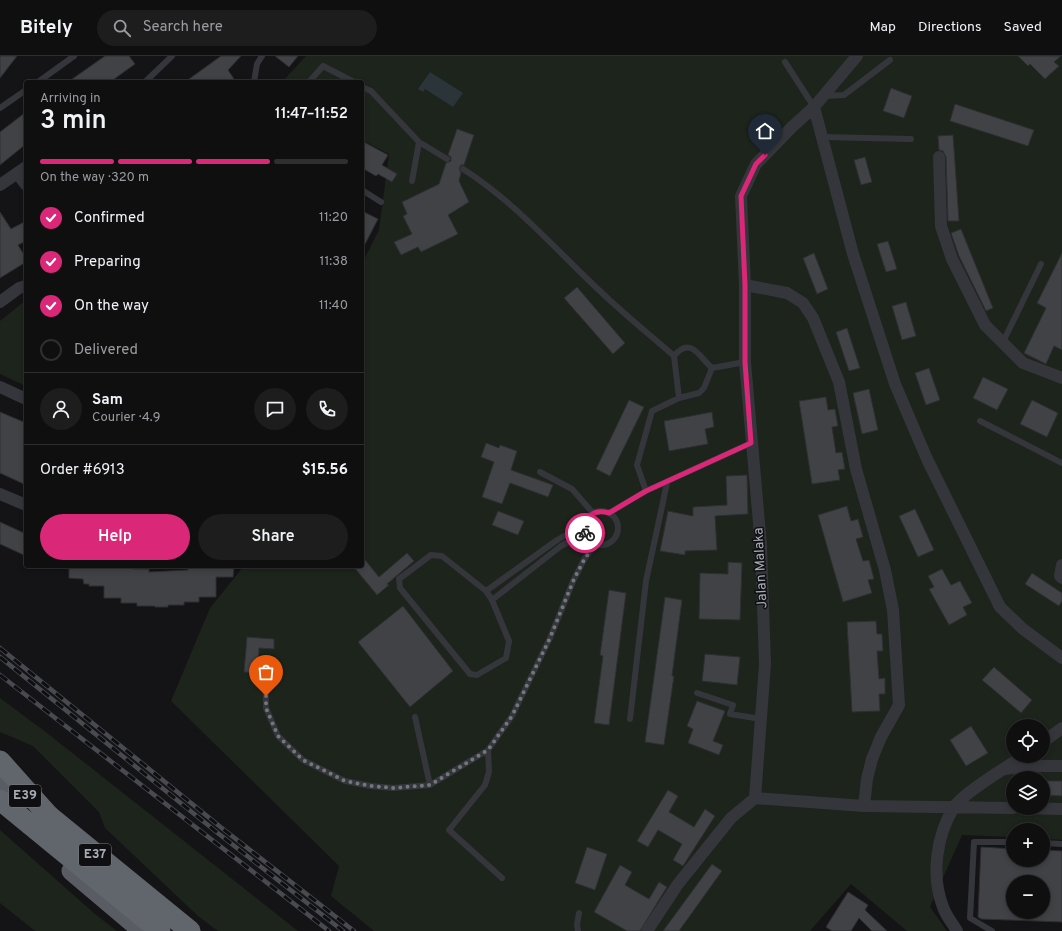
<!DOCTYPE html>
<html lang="en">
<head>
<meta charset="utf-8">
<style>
	body { margin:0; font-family:Overpass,sans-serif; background:#1d1d1e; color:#f1f3f6; height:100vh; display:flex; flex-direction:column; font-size:15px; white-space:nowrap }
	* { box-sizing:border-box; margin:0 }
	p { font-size:13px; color:#9b9c9f }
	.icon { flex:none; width:22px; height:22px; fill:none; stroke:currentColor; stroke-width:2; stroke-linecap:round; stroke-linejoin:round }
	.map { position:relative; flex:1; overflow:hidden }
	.side { position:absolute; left:24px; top:24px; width:340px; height:488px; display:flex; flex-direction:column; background:#0f0f10; border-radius:4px; box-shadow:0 2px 6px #0003,0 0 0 1px #2f2f30 }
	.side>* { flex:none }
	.fabs { position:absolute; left:1006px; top:663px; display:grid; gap:8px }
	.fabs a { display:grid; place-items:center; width:44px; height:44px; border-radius:50%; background:#0f0f10; box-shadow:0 2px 6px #0003,0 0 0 1px #2f2f30; font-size:20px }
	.pin { position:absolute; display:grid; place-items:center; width:34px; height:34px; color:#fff; margin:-41px -17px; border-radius:50% 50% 50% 0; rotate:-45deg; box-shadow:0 0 4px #0007 }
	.pin .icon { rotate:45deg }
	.courier { position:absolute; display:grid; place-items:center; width:40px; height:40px; margin:-20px; border:3px solid #db2777; border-radius:50%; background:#fff; color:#222; box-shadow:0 1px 5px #0007 }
	.headline em { font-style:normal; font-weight:600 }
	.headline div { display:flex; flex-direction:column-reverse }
	.headline { display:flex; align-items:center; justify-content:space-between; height:68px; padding:0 16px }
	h1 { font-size:26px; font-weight:600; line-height:30px }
	.bar { display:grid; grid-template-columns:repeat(4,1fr); gap:6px 4px; align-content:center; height:48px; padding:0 16px }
	.bar i { height:5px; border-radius:3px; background:#2f2f30 }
	.bar .selected { background:#db2777 }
	.bar p { grid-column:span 4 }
	.line { display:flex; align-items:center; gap:10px; padding:0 16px; border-top:1px solid #2f2f30 }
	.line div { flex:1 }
	.round { display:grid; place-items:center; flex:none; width:42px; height:42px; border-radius:21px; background:#1d1d1e }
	ol { padding:0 16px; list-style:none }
	li { display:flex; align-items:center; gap:12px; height:44px }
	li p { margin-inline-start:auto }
	li .icon { padding:4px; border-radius:50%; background:#db2777; color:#fff; stroke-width:4 }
	li:last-child { color:#9b9c9f }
	li i { width:22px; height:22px; border:2px solid #2f2f30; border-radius:50% }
	.button { display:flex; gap:8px; margin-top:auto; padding:8px 16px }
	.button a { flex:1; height:46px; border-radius:24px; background:#db2777; color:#fff; font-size:16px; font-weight:600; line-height:46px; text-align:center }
	.button a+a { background:#1d1d1e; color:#f1f3f6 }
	header { display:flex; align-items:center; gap:24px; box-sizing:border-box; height:56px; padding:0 20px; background:#0f0f10; border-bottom:1px solid #2f2f30 }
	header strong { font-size:19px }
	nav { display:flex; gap:22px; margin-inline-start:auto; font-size:14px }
	.search { width:280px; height:36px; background:#1d1d1e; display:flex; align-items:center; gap:10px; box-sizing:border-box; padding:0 14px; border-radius:22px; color:#9b9c9f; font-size:15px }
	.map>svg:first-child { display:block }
	.green { fill:#1c241c; fill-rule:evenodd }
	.water { fill:#2a3439 }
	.building { fill:#404246; stroke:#2e2e32; fill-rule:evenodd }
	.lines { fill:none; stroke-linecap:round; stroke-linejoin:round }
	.service { stroke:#35363b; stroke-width:6 }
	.minor { stroke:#35363b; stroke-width:12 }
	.trunk { stroke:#595c63; stroke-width:19 }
	.motorway { stroke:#61656c; stroke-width:21 }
	.rail-casing { stroke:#484a50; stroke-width:4.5 }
	.rail { stroke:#0f0f11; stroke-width:3; stroke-dasharray:9; stroke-linecap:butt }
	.motorway-bridge { stroke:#61656c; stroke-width:21 }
	.done { stroke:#72777e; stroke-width:4; stroke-dasharray:0 7.2 }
	.route { stroke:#db2777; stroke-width:5 }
	.labels { text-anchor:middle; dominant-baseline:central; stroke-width:3; stroke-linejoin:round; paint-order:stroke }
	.shield { fill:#0f0f11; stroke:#787d84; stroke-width:1 }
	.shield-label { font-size:13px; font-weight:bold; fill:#a5acb6 }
	.street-label { font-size:14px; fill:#a5acb6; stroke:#0f0f11 }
</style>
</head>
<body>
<header>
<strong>Bitely</strong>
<div class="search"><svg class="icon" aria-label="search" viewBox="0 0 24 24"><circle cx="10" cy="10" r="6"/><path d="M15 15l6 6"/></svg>Search here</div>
<nav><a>Map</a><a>Directions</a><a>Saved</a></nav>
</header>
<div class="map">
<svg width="1062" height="875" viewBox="0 0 1062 875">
	<rect width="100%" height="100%" fill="#141416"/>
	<path class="green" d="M306 0H1062V784L1043 783V774H1013V781L962 779 930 851 947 875H907L851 828 810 875H374L331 840 339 810 171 645 210 552 244 510H362V208L379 174 389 98 362 84V26H282ZM1013 670H1043V700H1013ZM1013 722H1043V752H1013Z
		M26 244V330L0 318V265Z
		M0 642 47 677 298 875H218L198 860 105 772 99 756 33 690 0 676Z
		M0 774 95 858 117 875H35L0 847Z"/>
	<path class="water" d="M430 16 463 37 453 51 425 33 423 36 418 33Z"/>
	<path class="building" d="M0 0H17L0 22Z
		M105 0H129L135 8 110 26H68Z
		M221 0H241L228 14 236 26H185Z
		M275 0H298L289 11Z
		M1018 0H1061L1054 6 1059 10 1045 23 1030 8 1028 10Z
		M891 32 912 40 904 62 883 55Z
		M955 48 1034 74 1028 90 950 65Z
		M26 56V88L0 109V76Z
		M457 73 474 79 464 109H461L459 113 461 117 459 125 469 146 448 159 458 178 421 196 418 191 401 199 394 186 412 178 403 160 407 158 402 146 439 128 446 107 451 105V101L448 99Z
		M953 79 959 165H948L946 101 943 95 939 94 938 80Z
		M362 85 388 99 382 109 397 118 392 126 378 118 376 120 362 112Z
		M865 101 872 126 861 129 854 104Z
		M362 155 378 163 362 194Z
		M0 156 11 173 26 165V185L18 189 26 202V206L0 222Z
		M961 173 993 252 986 255 959 200 951 177Z
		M888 185 897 213 886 216 877 188Z
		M814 197 828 233 817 238 803 202Z
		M1062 197V294L1054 290 1046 308 1024 297 1046 252 1037 247Z
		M577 231 625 287 613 298 564 242Z
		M906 246 916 280 902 284 892 250Z
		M847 272 860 312 849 315 836 276Z
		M929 312 940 344 926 349 915 317Z
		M983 321 1008 333 997 354 973 342Z
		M869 333 878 374 862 378 853 337Z
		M826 341 828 354 835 353 838 370 832 371 836 397 842 396 845 413 838 414 840 424 812 428 799 345Z
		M629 344 644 351 610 420 596 413Z
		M1032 344 1058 357 1047 381 1020 368Z
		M0 356 26 367V429L0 417Z
		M712 356 714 371 705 373 708 388 669 395 664 365Z
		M486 387 499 392 500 389 517 395 511 414 553 429 548 441 510 427 502 448 482 441 494 406 481 401Z
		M747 419 748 458 715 460 717 494 685 495V499L660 495 668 455 693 460V451L727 449 726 420Z
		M847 450 851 465 858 463 863 481 856 483 863 505 869 504 874 523 868 524 872 537 843 546 818 459Z
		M915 453 934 494 918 501 899 460Z
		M498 455 524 465 518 479 492 469Z
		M0 466 26 478V500L0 488Z
		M407 497 414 505 387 528 389 529 377 539 353 510H362V500L379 521Z
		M728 506 742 507 740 564 699 563 700 517 728 518Z
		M69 510H133V513H149V516L188 514V510H234L233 521H216V541H199V546H184V549H168V551H155V550H137V547H121V542H104V530H89V528H84L83 523 69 522Z
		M942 513 951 529 960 525 972 547 963 551 967 559 949 569 929 533 934 531 928 520Z
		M1032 517 1062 537V545L1059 550 1025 528Z
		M609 534 626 537 609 669 594 667 603 600 600 599Z
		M665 541 682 544 672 620H674L664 689 645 686Z
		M403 550 453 615 410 651 358 586Z
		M876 565 877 578H882L883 595H877L879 623 885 622V638H879L880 655 852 656 847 566Z
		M247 581 274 583V593L259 592 258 617 244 616Z
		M705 598 740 601 737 629 702 625Z
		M994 611 1032 644 1021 657 982 624Z
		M697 645 725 655 713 685 723 689 719 699 688 687 693 673 687 670Z
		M971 670 988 697 966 710 950 684Z
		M1043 725H1062V740L1043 739Z
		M668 734 678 740 669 756 694 771 705 753 715 760 683 810 673 804 682 788 658 774 648 791 637 785Z
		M587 791 607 798 595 834 575 827Z
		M981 791 1013 793V804H1043V794L1062 795V866L981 863 978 861ZM1013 826H1043V856H1013Z
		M712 808 722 815 679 875H663Z
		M620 809 632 816 625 829 649 843 659 826 667 831 640 875H627L594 856Z
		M848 836 868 849 865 854 887 875H872L859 862 851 875H832L826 871Z"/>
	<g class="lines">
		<path class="service" d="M785 6 814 51
			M38 26 74 0
			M145 26 172 0
			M254 26 257 8 262 0
			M309 26 323 10 354 26
			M362 31 371 35 419 86 447 103
			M824 40 844 39 890 4
			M0 52 26 34
			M823 81 911 83
			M463 113C515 146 556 194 601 236 624 258 650 279 674 300
			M412 125 419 86
			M362 134 381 146
			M1003 286 1041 208
			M712 312 745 306
			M980 365 1062 407
			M540 416 572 433 593 457
			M646 435 637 409 652 355 679 342 699 337 704 332 712 312C700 302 691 279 674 300L679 342
			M584 472a17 17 0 1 1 34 0a17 17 0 1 1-34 0Z
			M609 457 646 435 751 387
			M431 499 442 500 486 535 492 544 509 585 506 602 477 619 470 618 400 532 399 523Z
			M486 535 557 484 584 469
			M492 544 561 490 585 477
			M265 615 266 652 278 680 303 704 345 725 371 730 393 732 430 729 488 694 512 660 550 582 574 523 585 502 596 488
			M697 637 733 649 730 658 761 663
			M415 661 430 729
			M630 663 646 525 667 427
			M488 694 489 716 485 729 449 774 502 822
			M1043 787 1062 788
			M578 875 577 869 579 857
			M992 875 970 862 974 786H1013"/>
		<path class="minor" d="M857 0 814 51 792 71 756 108 741 140 745 229V306L761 490 765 608 755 742 864 750 1013 752
			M814 51 853 198 895 328 927 403 1000 551 1023 573 1062 602
			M939 101 941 170 952 203 985 269 1023 307 1062 322
			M17 117 26 129
			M0 129 26 111
			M745 229 787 237 803 247 813 262 839 326 856 413 885 514 893 554 899 649 881 681 872 703 867 723 864 750
			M0 246 19 232 26 230
			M0 331 26 343
			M0 438 26 449
			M1062 509 1060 520 1062 522
			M1043 686 1062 672
			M1005 713 1031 710H1062
			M1021 752 1062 753
			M647 875 678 828 731 762 755 742
			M957 875C953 868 946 860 943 851 931 820 936 780 954 751 963 737 1007 711 1023 700"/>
		<path class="trunk" d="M0 723 25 743
			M71 815 142 875"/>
		<path class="motorway" d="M0 705 49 760
			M0 744 160 875"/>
		<defs>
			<path id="rail" d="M0 592 223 773 354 875
				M0 601 219 778 343 875
				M0 619 329 875"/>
		</defs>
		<use href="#rail" class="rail-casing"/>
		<use href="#rail" class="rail"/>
		<path class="motorway-bridge" d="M49 760 190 875"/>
	</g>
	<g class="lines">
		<path class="done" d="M266 640V652L278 680 303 704 345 725 371 730 394 732 430 729 488 694 512 660 550 582 574 523 585 502 596 488 589 484 585 477"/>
		<path class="route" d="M585 477C583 460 594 453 609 457L646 435 751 387 745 306V229L741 140 756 108 765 99"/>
	</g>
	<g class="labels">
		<g class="shield">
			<rect x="9" y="729" width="32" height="22" rx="3"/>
			<rect x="79" y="788" width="32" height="22" rx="3"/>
		</g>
		<g class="shield-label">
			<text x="25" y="740">E39</text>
			<text x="95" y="799">E37</text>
		</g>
		<g class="street-label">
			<text transform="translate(761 512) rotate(-93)">Jalan Malaka</text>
		</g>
	</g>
</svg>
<div class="fabs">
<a><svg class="icon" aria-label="locate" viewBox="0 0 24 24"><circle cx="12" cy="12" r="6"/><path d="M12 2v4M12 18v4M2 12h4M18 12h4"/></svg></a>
<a><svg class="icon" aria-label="layers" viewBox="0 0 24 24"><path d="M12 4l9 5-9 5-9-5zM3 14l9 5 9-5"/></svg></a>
<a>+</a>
<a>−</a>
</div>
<div class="pin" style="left:266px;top:640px;background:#ea580c"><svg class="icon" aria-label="bag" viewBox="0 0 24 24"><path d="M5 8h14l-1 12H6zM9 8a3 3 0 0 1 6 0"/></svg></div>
<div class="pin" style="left:765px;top:99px;background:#1f2937"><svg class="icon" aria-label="home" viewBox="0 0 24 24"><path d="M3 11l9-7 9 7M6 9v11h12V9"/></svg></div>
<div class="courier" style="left:585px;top:477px"><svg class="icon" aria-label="bike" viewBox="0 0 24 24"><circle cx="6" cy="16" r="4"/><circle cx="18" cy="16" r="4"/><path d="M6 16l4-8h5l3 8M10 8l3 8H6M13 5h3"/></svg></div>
<section class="side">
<div class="headline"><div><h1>3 min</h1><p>Arriving in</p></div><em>11:47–11:52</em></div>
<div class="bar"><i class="selected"></i><i class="selected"></i><i class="selected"></i><i></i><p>On the way · 320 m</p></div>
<ol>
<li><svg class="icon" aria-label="check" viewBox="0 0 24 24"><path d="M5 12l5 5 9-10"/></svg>Confirmed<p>11:20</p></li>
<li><svg class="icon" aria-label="check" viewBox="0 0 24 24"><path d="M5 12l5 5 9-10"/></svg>Preparing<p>11:38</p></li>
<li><svg class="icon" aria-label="check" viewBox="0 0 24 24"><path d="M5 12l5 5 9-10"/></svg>On the way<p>11:40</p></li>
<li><i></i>Delivered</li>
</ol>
<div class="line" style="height:72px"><a class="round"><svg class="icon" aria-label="person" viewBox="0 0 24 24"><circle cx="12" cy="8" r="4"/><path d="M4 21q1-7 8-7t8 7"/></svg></a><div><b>Sam</b><p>Courier · 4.9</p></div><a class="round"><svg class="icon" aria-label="chat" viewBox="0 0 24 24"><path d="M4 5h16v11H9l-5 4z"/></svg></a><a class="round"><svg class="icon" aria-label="phone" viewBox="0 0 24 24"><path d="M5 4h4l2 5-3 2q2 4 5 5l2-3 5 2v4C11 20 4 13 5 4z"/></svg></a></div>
<div class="line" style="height:52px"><div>Order #6913</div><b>$15.56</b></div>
<div class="button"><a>Help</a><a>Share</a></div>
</section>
</div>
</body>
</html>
